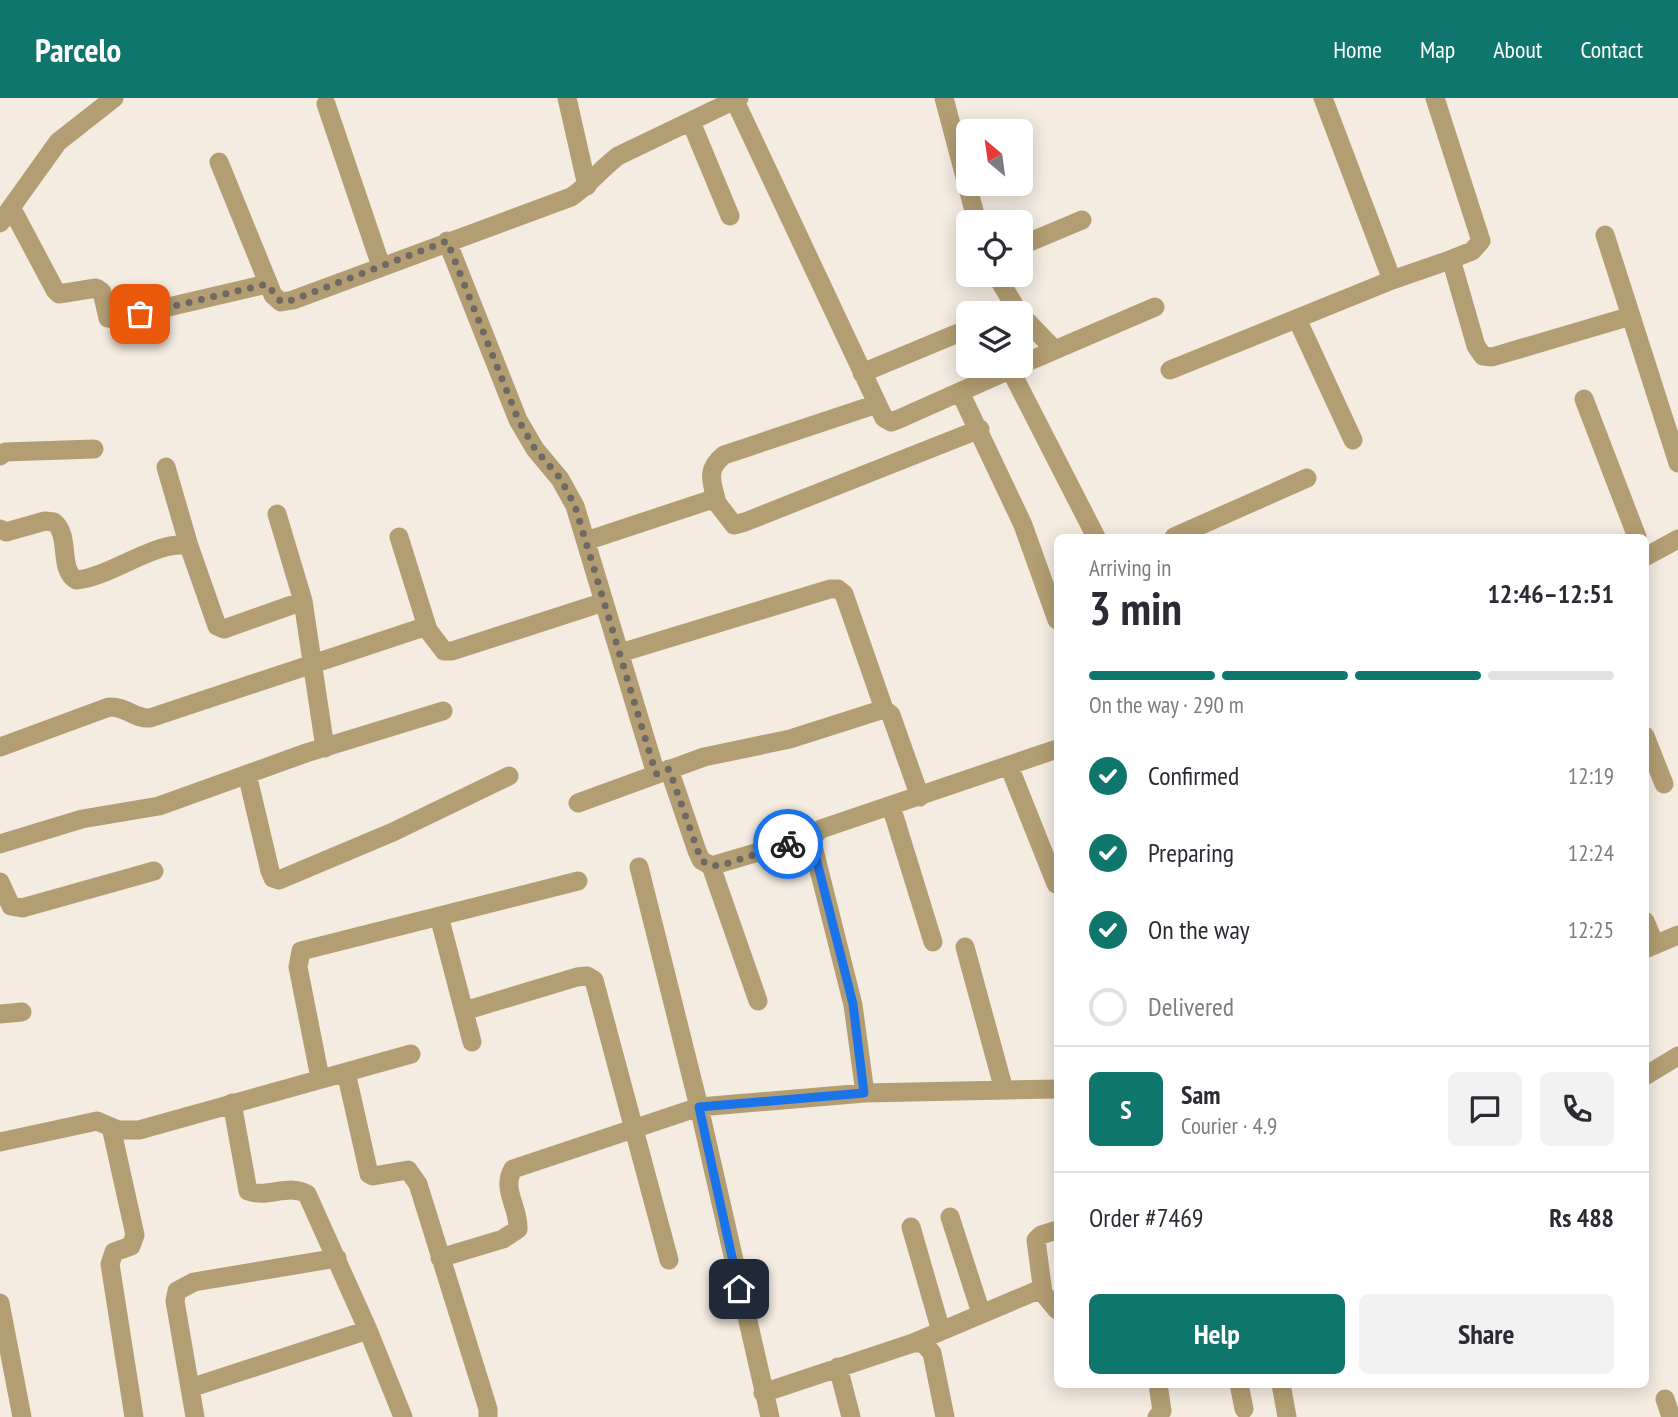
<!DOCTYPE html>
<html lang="en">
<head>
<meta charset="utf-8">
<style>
	body { margin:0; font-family:"PT Sans Narrow",sans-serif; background:#f2f2f3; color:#2b2b33; height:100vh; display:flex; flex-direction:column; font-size:26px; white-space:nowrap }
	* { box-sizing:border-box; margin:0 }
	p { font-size:23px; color:#7c7c81 }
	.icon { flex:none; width:38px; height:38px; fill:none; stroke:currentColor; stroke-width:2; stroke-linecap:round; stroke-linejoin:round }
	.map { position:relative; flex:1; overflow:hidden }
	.details { position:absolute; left:1054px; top:436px; width:595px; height:854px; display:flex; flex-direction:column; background:#fff; border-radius:10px; box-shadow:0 4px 18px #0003 }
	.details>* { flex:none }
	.needle { width:46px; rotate:331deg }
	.controls { position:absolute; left:956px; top:21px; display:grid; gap:14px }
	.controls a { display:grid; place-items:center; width:77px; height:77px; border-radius:10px; background:#fff; box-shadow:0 4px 18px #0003; font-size:35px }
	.pin { position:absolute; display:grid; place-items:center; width:60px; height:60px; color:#fff; margin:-30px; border-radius:14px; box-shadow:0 4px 10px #0006 }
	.courier { position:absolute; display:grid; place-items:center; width:70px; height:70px; margin:-35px; border:5px solid #1a73e8; border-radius:50%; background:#fff; color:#222; box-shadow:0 2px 9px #0007 }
	.summary em { font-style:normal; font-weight:700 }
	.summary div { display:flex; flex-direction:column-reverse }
	.summary { display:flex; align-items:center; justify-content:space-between; height:119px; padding:0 35px }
	h1 { font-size:46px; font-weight:700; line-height:52px }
	.bar { display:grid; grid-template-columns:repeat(4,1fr); gap:10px 7px; align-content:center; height:84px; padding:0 35px }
	.bar i { height:9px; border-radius:5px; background:#e1e1e2 }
	.bar .current { background:#0f766e }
	.bar p { grid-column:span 4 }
	.line { display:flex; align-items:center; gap:18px; padding:0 35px; border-top:2px solid #e1e1e2 }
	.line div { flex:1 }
	.round { display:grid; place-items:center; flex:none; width:74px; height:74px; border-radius:10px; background:#f2f2f3 }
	ol { padding:0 35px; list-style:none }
	li { display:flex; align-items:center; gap:21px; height:77px }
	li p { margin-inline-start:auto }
	li .icon { padding:7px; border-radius:50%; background:#0f766e; color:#fff; stroke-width:4 }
	li:last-child { color:#7c7c81 }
	li i { width:38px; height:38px; border:4px solid #e1e1e2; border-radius:50% }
	.primary-button { display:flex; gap:14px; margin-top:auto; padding:14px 35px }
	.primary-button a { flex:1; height:80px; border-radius:10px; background:#0f766e; color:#fff; font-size:28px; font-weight:700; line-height:80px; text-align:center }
	.primary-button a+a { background:#f2f2f3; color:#2b2b33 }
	header { display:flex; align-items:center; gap:42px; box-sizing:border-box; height:98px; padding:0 35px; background:#0f766e; color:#fff }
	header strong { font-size:33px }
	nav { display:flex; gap:38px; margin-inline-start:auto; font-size:24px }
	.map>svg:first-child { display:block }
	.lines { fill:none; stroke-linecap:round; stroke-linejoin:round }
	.minor { stroke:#b39e73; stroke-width:19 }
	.done { stroke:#6e6963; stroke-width:7; stroke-dasharray:0 12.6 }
	.route { stroke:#1a73e8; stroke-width:9 }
</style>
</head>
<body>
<header>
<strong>Parcelo</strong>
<nav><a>Home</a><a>Map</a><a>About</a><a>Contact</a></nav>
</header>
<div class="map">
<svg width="1678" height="1319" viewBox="0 0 1678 1319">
	<rect width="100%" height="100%" fill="#f4ece1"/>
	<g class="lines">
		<path class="minor" d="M567 0 587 88
			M944 0 977 124
			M1323 0 1392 182
			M1435 0 1481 143 1472 153 1447 163
			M735 3 884 320 891 324 899 321 1018 268
			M326 6 381 168
			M691 24 730 118
			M219 64 273 197 281 204 293 202 571 99C589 87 601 71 618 58L739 0
			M12 111 55 192 59 196 96 190 102 194 108 220 117 221 267 186
			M0 125 58 44 114 0
			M1605 137 1678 365
			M447 143 518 322 535 351 560 381 575 408 656 676
			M1020 148 1082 122
			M996 177 1019 215
			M1020 216 1055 252
			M1297 221 1353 342
			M1020 267 1155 209
			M1010 271 1096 439
			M1170 272 1392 182 1447 163 1453 168 1476 248 1483 258 1492 259 1631 218
			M862 275 968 231
			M960 294 1023 427 1057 522
			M1584 301 1637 439
			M0 358 5 354 94 351
			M166 369 189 448
			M717 405C712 384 705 372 724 357L877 306
			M277 416 303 503 325 650
			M0 431 6 434 45 423 54 424C71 438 58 471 76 482 109 480 159 440 189 448L217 528 224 531 303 503
			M399 439 428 532
			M1174 439 1307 380
			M586 443 710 402 717 405 734 427 745 424 980 331
			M1645 459 1678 441
			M620 555 830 491H838L844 496 884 611
			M1645 638 1664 686
			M0 649 109 609C126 608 134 621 150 620L421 530 428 532 444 553H452L604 504
			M1009 668 1056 786
			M669 671 697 753 701 762 711 768 813 738
			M247 676 270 773 273 780 279 782 393 734 509 678
			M578 705 704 659 790 641 884 611 891 617 920 699
			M891 708 933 844
			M0 746 82 721 159 708 306 655 443 613
			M711 768 758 903
			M639 769 699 1009 770 1319
			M0 784 11 808 22 810 154 773
			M439 818 472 944
			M1645 823 1655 847
			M965 849 1004 992
			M1645 851 1678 837
			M464 913 577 879 587 878 594 882 669 1162
			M0 916 22 914
			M346 974 369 1076 373 1078 408 1072 418 1086 488 1311V1319
			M1645 978 1678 958
			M320 980 298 869 301 853 578 783
			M865 995 853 907 813 748V738L821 731 1057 651
			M232 1005 248 1093C268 1101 287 1085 307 1096L368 1232 403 1319
			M111 1029 135 1137 131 1148 114 1154 110 1166 134 1319
			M0 1044 97 1023 118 1032H139L411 956
			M950 1119 981 1215
			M911 1129 941 1233
			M440 1160 503 1141 518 1131C519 1109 501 1091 513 1071L699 1009 865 995 1057 991
			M1043 1195 1036 1142 1041 1137 1057 1132
			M0 1205 22 1319
			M913 1245 1036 1193 1043 1195 1057 1212
			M838 1269 851 1319
			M1239 1286 1244 1311
			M1281 1286 1287 1319
			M190 1290 368 1232
			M763 1295 913 1245H923L932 1255 945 1319
			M1665 1301 1671 1319
			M195 1319 175 1203 177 1193 194 1184 337 1160
			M1157 1319 1162 1313 1158 1286"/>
	</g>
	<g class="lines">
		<path class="done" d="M140 216 267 186 281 204 293 202 447 143 518 321 535 351 560 380 575 408 656 676 669 671 701 762 711 768 722 767 788 746"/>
		<path class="route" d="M739 1191 699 1009 864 995 853 906 813 748V738L788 746"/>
	</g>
</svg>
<div class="controls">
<a><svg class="needle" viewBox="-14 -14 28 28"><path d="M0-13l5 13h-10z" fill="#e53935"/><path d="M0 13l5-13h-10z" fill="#7c7c81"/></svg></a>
<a><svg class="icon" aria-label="locate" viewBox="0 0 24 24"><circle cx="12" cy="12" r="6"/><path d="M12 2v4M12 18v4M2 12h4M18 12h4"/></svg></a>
<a><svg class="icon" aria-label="layers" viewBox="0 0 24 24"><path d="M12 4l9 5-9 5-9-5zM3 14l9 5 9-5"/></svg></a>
</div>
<div class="pin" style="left:140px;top:216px;background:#ea580c"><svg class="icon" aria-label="bag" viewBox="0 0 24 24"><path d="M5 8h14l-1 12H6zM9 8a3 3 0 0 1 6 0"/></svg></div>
<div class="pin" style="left:739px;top:1191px;background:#1f2937"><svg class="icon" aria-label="home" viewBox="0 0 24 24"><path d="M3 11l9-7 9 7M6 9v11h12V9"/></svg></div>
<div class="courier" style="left:788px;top:746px"><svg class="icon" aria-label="bike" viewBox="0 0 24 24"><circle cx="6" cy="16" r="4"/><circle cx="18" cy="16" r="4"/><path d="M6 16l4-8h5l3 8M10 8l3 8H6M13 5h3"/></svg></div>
<section class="details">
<div class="summary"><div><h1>3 min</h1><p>Arriving in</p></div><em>12:46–12:51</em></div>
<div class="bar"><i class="current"></i><i class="current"></i><i class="current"></i><i></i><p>On the way · 290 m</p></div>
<ol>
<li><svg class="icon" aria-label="check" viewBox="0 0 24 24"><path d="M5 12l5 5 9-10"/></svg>Confirmed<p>12:19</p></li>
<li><svg class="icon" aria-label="check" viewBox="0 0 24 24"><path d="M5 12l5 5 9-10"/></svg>Preparing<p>12:24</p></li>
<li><svg class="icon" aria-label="check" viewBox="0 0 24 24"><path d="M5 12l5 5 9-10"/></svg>On the way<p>12:25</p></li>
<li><i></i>Delivered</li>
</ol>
<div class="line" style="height:126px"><b class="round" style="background:#0f766e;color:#fff">S</b><div><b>Sam</b><p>Courier · 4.9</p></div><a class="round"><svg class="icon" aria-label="chat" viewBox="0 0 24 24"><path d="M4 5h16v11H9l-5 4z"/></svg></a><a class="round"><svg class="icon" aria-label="phone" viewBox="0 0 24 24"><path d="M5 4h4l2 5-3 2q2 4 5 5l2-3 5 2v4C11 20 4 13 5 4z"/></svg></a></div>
<div class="line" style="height:91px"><div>Order #7469</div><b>Rs 488</b></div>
<div class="primary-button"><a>Help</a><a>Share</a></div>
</section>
</div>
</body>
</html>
